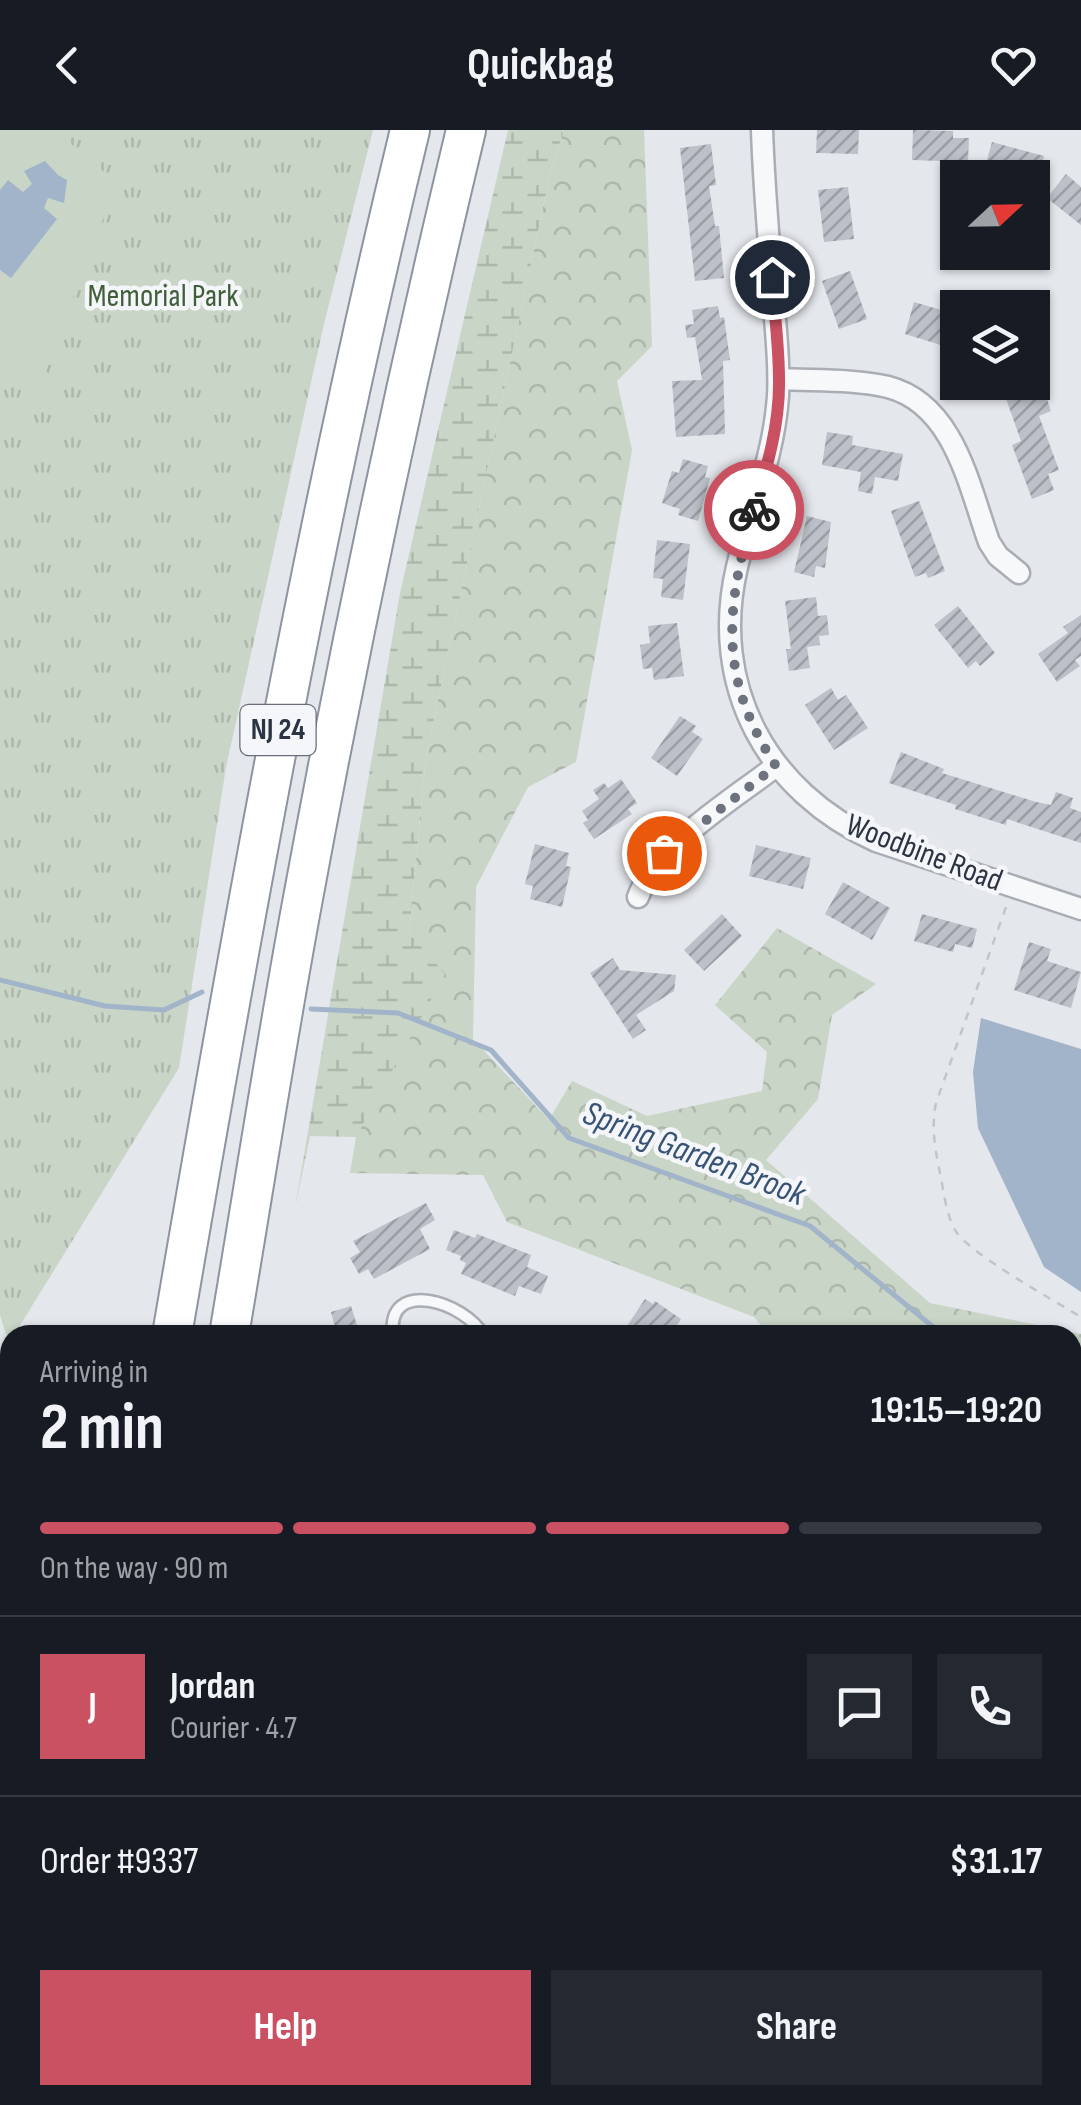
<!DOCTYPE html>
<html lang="en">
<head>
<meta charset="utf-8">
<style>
	body { margin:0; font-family:"Sofia Sans Condensed",sans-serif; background:#242831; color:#f1f3f6; height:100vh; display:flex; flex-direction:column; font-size:38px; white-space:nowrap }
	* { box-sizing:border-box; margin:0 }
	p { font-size:32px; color:#9ea1a6 }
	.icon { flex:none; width:55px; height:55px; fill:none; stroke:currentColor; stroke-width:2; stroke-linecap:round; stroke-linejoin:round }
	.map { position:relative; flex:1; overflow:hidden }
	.details { position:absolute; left:0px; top:1195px; width:1082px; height:780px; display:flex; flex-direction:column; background:#171b24; border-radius:30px 30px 0 0; box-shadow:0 2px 8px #0004 }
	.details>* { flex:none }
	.needle { width:65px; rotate:68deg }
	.fabs { position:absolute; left:940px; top:30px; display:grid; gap:20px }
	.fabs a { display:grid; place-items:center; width:110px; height:110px; border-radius:0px; background:#171b24; box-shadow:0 2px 8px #0004; font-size:50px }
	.pin { position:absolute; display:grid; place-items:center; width:85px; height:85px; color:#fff; margin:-42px; border:5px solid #fff; border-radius:50%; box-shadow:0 2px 10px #0007 }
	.courier { position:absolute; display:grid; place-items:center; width:100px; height:100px; margin:-50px; border:8px solid #c95161; border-radius:50%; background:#fff; color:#222; box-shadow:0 2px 12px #0007 }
	.headline em { font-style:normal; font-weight:700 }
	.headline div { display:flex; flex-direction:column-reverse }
	.headline { display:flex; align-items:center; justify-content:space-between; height:170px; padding:0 40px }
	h1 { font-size:65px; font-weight:700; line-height:75px }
	.bar { display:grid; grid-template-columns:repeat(4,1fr); gap:15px 10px; align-content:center; height:120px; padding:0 40px }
	.bar i { height:12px; border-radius:8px; background:#363941 }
	.bar .selected { background:#c95161 }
	.bar p { grid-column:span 4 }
	.line { display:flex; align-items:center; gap:25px; padding:0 40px; border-top:2px solid #363941 }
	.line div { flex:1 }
	.round { display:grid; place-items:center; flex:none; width:105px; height:105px; border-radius:0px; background:#242831 }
	.action { display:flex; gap:20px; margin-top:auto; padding:20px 40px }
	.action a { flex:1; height:115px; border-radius:0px; background:#c95161; color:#fff; font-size:40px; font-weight:700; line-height:115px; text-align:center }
	.action a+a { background:#242831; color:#f1f3f6 }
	header { display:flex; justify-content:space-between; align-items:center; height:130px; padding:0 40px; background:#171b24; font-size:45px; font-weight:700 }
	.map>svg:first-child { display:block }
	.forest { fill:url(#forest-crowns) }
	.wetland { fill:url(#wetland-marsh) }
	.park { fill:url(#park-tufts) }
	.pitch { fill:#c9d5c6 }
	.water { fill:#a1b4c9 }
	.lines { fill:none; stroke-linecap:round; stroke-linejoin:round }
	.stream { stroke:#a1b4c9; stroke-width:5 }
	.building { fill:url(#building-hatch) }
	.lane-casing { stroke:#a9aeb5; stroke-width:15 }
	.street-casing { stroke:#a9aeb5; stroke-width:25 }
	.highway-casing { stroke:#8c94a1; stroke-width:42 }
	.path { stroke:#c2c5ca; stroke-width:2.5; stroke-dasharray:8 8; stroke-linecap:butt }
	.lane { stroke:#f7f8fa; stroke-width:10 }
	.street { stroke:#f7f8fa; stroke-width:20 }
	.highway { stroke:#fff; stroke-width:38 }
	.done { stroke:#6c737e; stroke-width:10; stroke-dasharray:0 18 }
	.route { stroke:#c95161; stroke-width:12 }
	.labels { text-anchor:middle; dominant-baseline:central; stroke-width:9; stroke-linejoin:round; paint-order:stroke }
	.shield { fill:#f4f6f9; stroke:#686e7a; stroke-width:2.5 }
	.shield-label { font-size:30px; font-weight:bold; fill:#2c3443 }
	.park-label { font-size:32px; fill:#415e3a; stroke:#f4f6f9 }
	.street-label { font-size:32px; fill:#2c3443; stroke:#f4f6f9 }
	.water-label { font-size:35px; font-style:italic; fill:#385376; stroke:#f4f6f9 }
</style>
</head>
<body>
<header><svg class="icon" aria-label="back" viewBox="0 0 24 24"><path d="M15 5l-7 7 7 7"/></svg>Quickbag<svg class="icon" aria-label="heart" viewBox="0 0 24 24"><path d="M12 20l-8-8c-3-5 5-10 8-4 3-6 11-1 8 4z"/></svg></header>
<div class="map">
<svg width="1081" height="1975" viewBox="0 0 1081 1975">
	<defs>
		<pattern id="forest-crowns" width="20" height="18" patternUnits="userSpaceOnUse" patternTransform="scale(2.5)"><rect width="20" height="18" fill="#c9d5c6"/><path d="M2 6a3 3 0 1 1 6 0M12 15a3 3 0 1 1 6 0" fill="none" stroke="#adb7ab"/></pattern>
		<pattern id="wetland-marsh" width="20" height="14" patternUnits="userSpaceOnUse" patternTransform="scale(2.5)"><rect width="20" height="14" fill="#c9d5c6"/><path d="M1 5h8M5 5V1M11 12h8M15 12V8" fill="none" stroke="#adb7ab"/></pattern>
		<pattern id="park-tufts" width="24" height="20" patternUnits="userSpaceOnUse" patternTransform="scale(2.5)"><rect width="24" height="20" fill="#c9d5c6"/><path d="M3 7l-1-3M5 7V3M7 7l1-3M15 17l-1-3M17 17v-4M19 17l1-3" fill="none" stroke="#adb7ab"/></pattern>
		<pattern id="building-hatch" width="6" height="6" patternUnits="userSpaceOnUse" patternTransform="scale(2.5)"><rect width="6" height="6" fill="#bcc0c8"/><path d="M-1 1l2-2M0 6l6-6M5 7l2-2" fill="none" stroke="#999da4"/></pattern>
	</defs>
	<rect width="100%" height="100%" fill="#e4e7eb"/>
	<path class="forest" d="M564 0H644L652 216 617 251 632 320 576 632 528 657 476 757 473 909 549 990 572 951 647 986 762 961 767 922 715 875 777 798 876 854 832 885 818 969 766 1030 930 1173 1081 1204V1471L1072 1468V1205H769L754 1187 507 1092 483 1045 350 1043 356 1007 444 844 409 804 426 626 551 40Z"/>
	<path class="wetland" d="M508 0H564L551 40 426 626 409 803 445 844 356 1007 310 1006 295 1078 400 463Z"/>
	<path class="park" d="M0 0H373L323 198 226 637 179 938 14 1205H10L9 1214 0 1185Z"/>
	<path class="pitch" d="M0 0H55L117 53 40 253 0 252Z"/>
	<path class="water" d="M45 31 58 45 67 50 64 73 48 68 44 78 57 89 11 148 0 140V60L8 50 23 62 32 54 24 41Z
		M981 888 1081 919V1162L1044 1137 978 998 973 942Z"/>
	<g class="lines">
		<path class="stream" d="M0 850 105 876 164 880 202 862
			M311 879 398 883 491 920 569 1008 810 1096 943 1205
			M1072 1258 1081 1264"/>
	</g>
	<path class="building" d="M817 0H859L858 24 816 23Z
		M913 0 953 1V8H969L968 32 912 30Z
		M992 12 1044 26 1038 48H1009L984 41Z
		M711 14 716 55 709 56 715 96H719L724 148 695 151 680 18Z
		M1066 44 1081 57V95L1047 68Z
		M848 57 854 109 824 112 818 60Z
		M850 141 867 189 839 199 822 151Z
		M914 172 958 185 954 219 905 204Z
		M718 176 720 188 724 187 730 230 723 231 725 304 676 307 672 251 702 250 695 207 687 208 685 195 694 194 692 180Z
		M1000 252H1041L1051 281 1039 286 1059 340 1048 344 1054 360 1032 369 1012 315 1021 311Z
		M827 302 853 306 852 315 903 324 898 351 875 347 872 364 858 361 861 342 822 335Z
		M683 329 708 336 705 347 710 348 698 391 678 385 680 379 662 373 672 341 679 343Z
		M919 371 945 441 928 448 926 443 915 447 891 381Z
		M807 386 831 392 825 438 816 436 814 447 794 442Z
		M657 410 690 414 683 470 661 467 663 449 653 448Z
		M816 467 818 486 827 485 829 505 819 506 820 515 807 517 810 538 789 541 786 519H791L785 471Z
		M958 476 995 523 980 536 976 531 968 538 934 495Z
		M1081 485V526L1075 530 1080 536 1057 552 1038 524 1068 503 1063 497Z
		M677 493 684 546 654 550 652 538 643 539 640 515 650 513 648 496Z
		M831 558 838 570 846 565 868 598 834 620 805 575Z
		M680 586 696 596 692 602 703 609 677 646 651 628Z
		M901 622 944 639 942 643 1036 672 1051 675 1056 662 1073 668 1070 678 1081 682V713L1007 689 1006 695 955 679 956 675 889 653Z
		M621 649 637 673 628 679 632 684 594 709 583 693 588 690 582 681 599 669 593 660 604 653 608 658Z
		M535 714 569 723 566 736 571 737 562 777 530 769 533 756 525 754Z
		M756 715 811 728 803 759 749 746Z
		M843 752 890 778 872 810 825 784Z
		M722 784 742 806 704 841 684 820Z
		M922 784 977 799 972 818 955 814 953 822 914 811Z
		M1029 812 1051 819 1047 831 1081 842 1071 878 1014 860Z
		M613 828 620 840 676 845 674 861 636 885 646 900 633 909 590 843Z
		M426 1073 435 1090 420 1099 430 1119 374 1149 368 1139 359 1144 350 1128 360 1122 353 1111Z
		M454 1100 475 1108 477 1104 531 1125 527 1137 548 1146 541 1164 519 1156 515 1166 461 1144 466 1133 460 1130 461 1126 446 1120Z
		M645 1169 653 1174 655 1171 681 1189 671 1205H621Z
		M351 1176 360 1205H337L331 1182Z"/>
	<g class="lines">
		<defs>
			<path id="lane" d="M393 1205C386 1147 465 1172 483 1205"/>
			<path id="street" d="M762 0C764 58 769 117 774 175 776 205 780 236 778 266 774 326 751 379 737 437 709 556 767 662 876 711L1081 779
				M779 249C814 251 854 249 888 257 954 274 969 356 989 412L998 426 1019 443
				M638 767C658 714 731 671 776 636
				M1072 1637 1081 1640
				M297 1975 298 1965
				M418 1975 425 1965
				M844 1975 848 1965"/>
			<path id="highway" d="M172 1205C241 801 313 399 410 0
				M229 1205C253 1063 275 920 301 779 349 518 404 258 466 0
				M40 1975 42 1965
				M98 1975 100 1965"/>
		</defs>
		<use href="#lane" class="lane-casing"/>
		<use href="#street" class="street-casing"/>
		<use href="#highway" class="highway-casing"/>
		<path class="path" d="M1006 777 936 973C931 995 935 1020 940 1043 944 1062 946 1087 957 1103 974 1126 1053 1170 1081 1187"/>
		<use href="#lane" class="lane"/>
		<use href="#street" class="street"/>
		<use href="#highway" class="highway"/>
	</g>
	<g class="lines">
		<path class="done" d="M664 723 776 636C717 547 726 477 754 380"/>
		<path class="route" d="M754 380C767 337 780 294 779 249 779 215 774 181 772 147"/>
	</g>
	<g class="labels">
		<rect class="shield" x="240.5" y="575" width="75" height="50" rx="8"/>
		<g class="shield-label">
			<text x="278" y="600">NJ 24</text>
		</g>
		<g class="park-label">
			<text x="163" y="166">Memorial Park</text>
		</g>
		<g class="street-label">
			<text transform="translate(924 723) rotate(21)">Woodbine Road</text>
		</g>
		<g class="water-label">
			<text transform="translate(694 1024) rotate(21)">Spring Garden Brook</text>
		</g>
	</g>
</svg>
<div class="fabs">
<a><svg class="needle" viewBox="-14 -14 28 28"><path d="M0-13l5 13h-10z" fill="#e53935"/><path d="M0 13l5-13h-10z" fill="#9ea1a6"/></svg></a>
<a><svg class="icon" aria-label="layers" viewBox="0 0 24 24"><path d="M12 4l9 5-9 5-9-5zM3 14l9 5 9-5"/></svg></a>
</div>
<div class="pin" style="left:664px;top:723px;background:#ea580c"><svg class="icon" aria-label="bag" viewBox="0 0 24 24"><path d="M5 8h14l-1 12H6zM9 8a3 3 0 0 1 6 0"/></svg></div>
<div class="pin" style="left:772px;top:147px;background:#1f2937"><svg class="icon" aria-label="home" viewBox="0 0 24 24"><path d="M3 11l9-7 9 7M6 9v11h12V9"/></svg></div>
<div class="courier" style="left:754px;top:380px"><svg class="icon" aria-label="bike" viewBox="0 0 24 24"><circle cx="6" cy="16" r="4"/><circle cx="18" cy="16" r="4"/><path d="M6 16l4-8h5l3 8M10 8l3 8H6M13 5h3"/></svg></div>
<section class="details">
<div class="headline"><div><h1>2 min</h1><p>Arriving in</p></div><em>19:15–19:20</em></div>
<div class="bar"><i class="selected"></i><i class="selected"></i><i class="selected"></i><i></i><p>On the way · 90 m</p></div>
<div class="line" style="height:180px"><b class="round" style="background:#c95161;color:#fff">J</b><div><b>Jordan</b><p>Courier · 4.7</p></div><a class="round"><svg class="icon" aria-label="chat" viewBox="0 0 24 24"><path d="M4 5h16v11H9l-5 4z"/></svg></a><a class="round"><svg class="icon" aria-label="phone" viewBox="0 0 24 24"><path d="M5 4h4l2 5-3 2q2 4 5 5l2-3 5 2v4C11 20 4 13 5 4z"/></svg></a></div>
<div class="line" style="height:130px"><div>Order #9337</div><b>$31.17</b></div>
<div class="action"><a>Help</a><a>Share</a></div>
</section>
</div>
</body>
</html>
